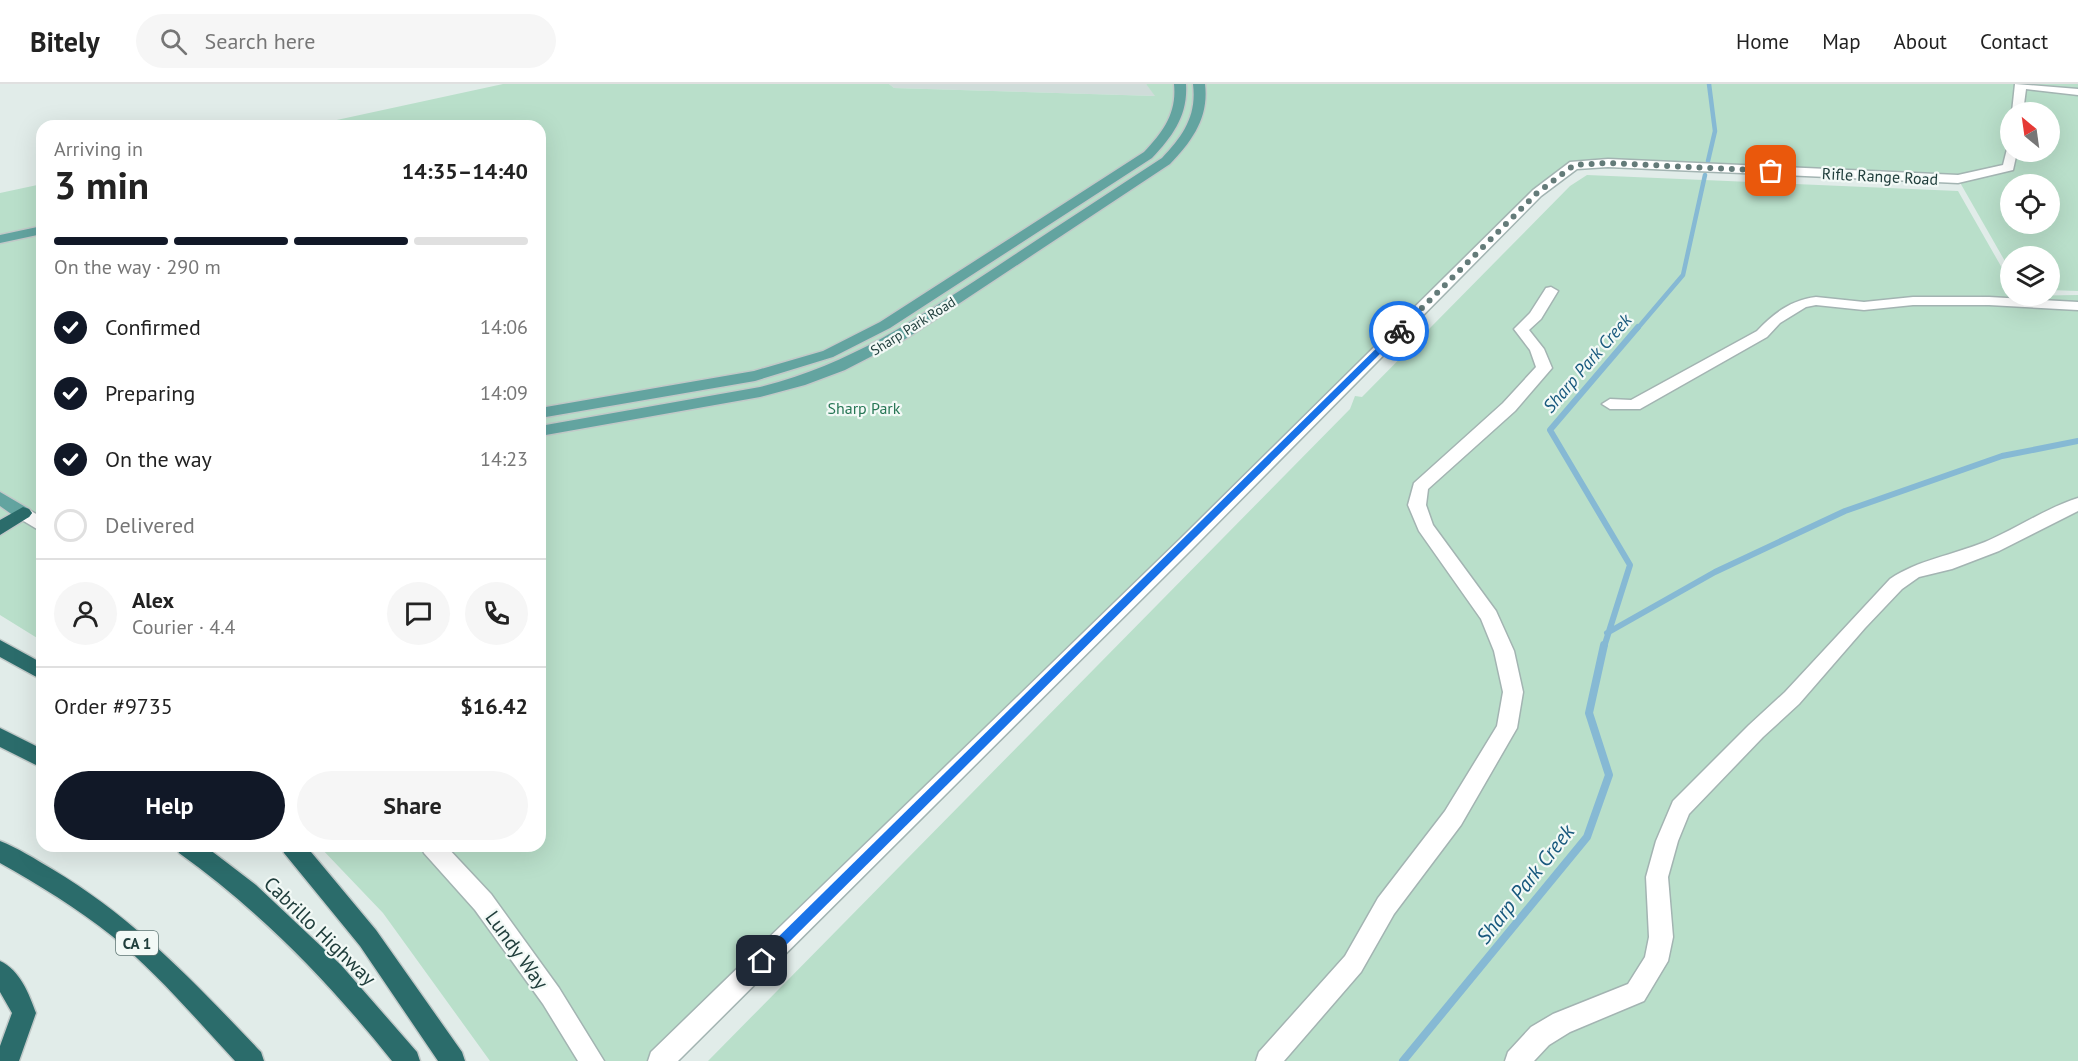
<!DOCTYPE html>
<html lang="en">
<head>
<meta charset="utf-8">
<style>
	body { margin:0; font-family:"PT Sans",sans-serif; background:#f6f6f6; color:#222; height:100vh; display:flex; flex-direction:column; font-size:22px; white-space:nowrap }
	* { box-sizing:border-box; margin:0 }
	p { font-size:20px; color:#767676 }
	.icon { flex:none; width:33px; height:33px; fill:none; stroke:currentColor; stroke-width:2; stroke-linecap:round; stroke-linejoin:round }
	.map { position:relative; flex:1; overflow:hidden }
	.details { position:absolute; left:36px; top:36px; width:510px; height:732px; display:flex; flex-direction:column; background:#fff; border-radius:18px; box-shadow:0 6px 24px #0002 }
	.details>* { flex:none }
	.needle { width:39px; rotate:331deg }
	.buttons { position:absolute; left:2000px; top:18px; display:grid; gap:12px }
	.buttons a { display:grid; place-items:center; width:60px; height:60px; border-radius:50%; background:#fff; box-shadow:0 6px 24px #0002; font-size:30px }
	.pin { position:absolute; display:grid; place-items:center; width:51px; height:51px; color:#fff; margin:-26px; border-radius:12px; box-shadow:0 3px 9px #0006 }
	.courier { position:absolute; display:grid; place-items:center; width:60px; height:60px; margin:-30px; border:4px solid #1a73e8; border-radius:50%; background:#fff; color:#222; box-shadow:0 2px 8px #0007 }
	.summary em { font-style:normal; font-weight:700 }
	.summary div { display:flex; flex-direction:column-reverse }
	.summary { display:flex; align-items:center; justify-content:space-between; height:102px; padding:0 18px }
	h1 { font-size:39px; font-weight:700; line-height:45px }
	.bar { display:grid; grid-template-columns:repeat(4,1fr); gap:9px 6px; align-content:center; height:72px; padding:0 18px }
	.bar i { height:8px; border-radius:4px; background:#e0e0e0 }
	.bar .selected { background:#111827 }
	.bar p { grid-column:span 4 }
	.line { display:flex; align-items:center; gap:15px; padding:0 18px; border-top:2px solid #e0e0e0 }
	.line div { flex:1 }
	.round { display:grid; place-items:center; flex:none; width:63px; height:63px; border-radius:32px; background:#f6f6f6 }
	ol { padding:0 18px; list-style:none }
	li { display:flex; align-items:center; gap:18px; height:66px }
	li p { margin-inline-start:auto }
	li .icon { padding:6px; border-radius:50%; background:#111827; color:#fff; stroke-width:4 }
	li:last-child { color:#767676 }
	li i { width:33px; height:33px; border:3px solid #e0e0e0; border-radius:50% }
	.primary-button { display:flex; gap:12px; margin-top:auto; padding:12px 18px }
	.primary-button a { flex:1; height:69px; border-radius:36px; background:#111827; color:#fff; font-size:24px; font-weight:700; line-height:69px; text-align:center }
	.primary-button a+a { background:#f6f6f6; color:#222 }
	header { display:flex; align-items:center; gap:36px; box-sizing:border-box; height:84px; padding:0 30px; background:#fff; border-bottom:2px solid #e0e0e0 }
	header strong { font-size:28px }
	nav { display:flex; gap:33px; margin-inline-start:auto; font-size:21px }
	.search { width:420px; height:54px; background:#f6f6f6; display:flex; align-items:center; gap:15px; box-sizing:border-box; padding:0 21px; border-radius:33px; color:#767676; font-size:22px }
	.map>svg:first-child { display:block }
	.built { fill:#cfdcd9 }
	.green { fill:#b9dfca; fill-rule:evenodd }
	.lines { fill:none; stroke-linecap:round; stroke-linejoin:round }
	.stream-far2 { stroke:#86b9d4; stroke-width:4.5 }
	.stream-far1 { stroke:#86b9d4; stroke-width:6 }
	.stream { stroke:#86b9d4; stroke-width:8 }
	.minor-casing { stroke:#a3b4b2; stroke-width:3 }
	.major-casing { stroke:#c1c9c8; stroke-width:3 }
	.highway-casing { stroke:#c1c9c8; stroke-width:3 }
	.minor { fill:#fff; fill-rule:evenodd }
	.major { fill:#63a4a0; fill-rule:evenodd }
	.highway { fill:#2b6c6b; fill-rule:evenodd }
	.route { fill:#1a73e8 }
	.done { stroke:#647b79; stroke-width:6; stroke-dasharray:0 10.8 }
	.labels { text-anchor:middle; dominant-baseline:central; stroke-width:4.5; stroke-linejoin:round; paint-order:stroke }
	.far-street-label { font-size:14px; fill:#203e3c; stroke:#f2f9f6 }
	.shield { fill:#f2f9f6; stroke:#5f7674; stroke-width:1.5 }
	.shield-label { font-size:15px; font-weight:bold; fill:#203e3c }
	.street-label { font-size:16px; fill:#203e3c; stroke:#f2f9f6 }
	.park-label { font-size:16px; fill:#287756; stroke:#f2f9f6 }
	.water-label { font-size:18px; font-style:italic; fill:#17587d; stroke:#f2f9f6 }
	.near-street-label { font-size:20px; fill:#203e3c; stroke:#f2f9f6 }
	.near-water-label { font-size:21px; font-style:italic; fill:#17587d; stroke:#f2f9f6 }
</style>
</head>
<body>
<header>
<strong>Bitely</strong>
<div class="search"><svg class="icon" aria-label="search" viewBox="0 0 24 24"><circle cx="10" cy="10" r="6"/><path d="M15 15l6 6"/></svg>Search here</div>
<nav><a>Home</a><a>Map</a><a>About</a><a>Contact</a></nav>
</header>
<div class="map">
<svg width="2078" height="977" viewBox="0 0 2078 977">
	<rect width="100%" height="100%" fill="#e1ece9"/>
	<path class="built" d="M889 0H1146L1156 12 894 4Z"/>
	<path class="green" d="M503 0H889L894 4 1155 12 1146 0H2078V207L2049 206V172H2010V186L1958 95 1574 82 1537 109 652 977H490L383 829 319 762H540V42H309ZM2010 28H2049V68H2010ZM2010 100H2049V140H2010Z
		M1587 91 1958 107 2010 198V212L2078 211V977H708L1350 325 1355 312 1362 313 1570 102Z
		M42 100V557L0 531V109Z"/>
	<g class="lines">
		<path class="stream-far2" d="M1708 77 1715 47 1709 0
			M1637 245 1683 191 1705 91"/>
		<path class="stream-far1" d="M1607 549 1715 488 1845 427 2002 372 2078 357
			M1604 563 1630 481 1550 346 1638 243"/>
		<path class="stream" d="M1403 977 1587 753 1609 691 1589 629 1604 561"/>
		<defs>
			<path id="minor" d="M2015 0 2078 5V11L2026 5 2023 28H2012Z
				M2007 65 2017 68 2013 86 1958 99 1608 83 1577 85 1541 112 1192 465 678 977H648L651 968 1180 455 1533 106 1570 78 1608 75 1958 91 2003 81Z
				M1551 203 1558 207 1541 235 1529 246 1544 265 1552 284 1515 327 1428 405 1426 421 1433 441 1496 527 1514 567 1523 608 1517 644 1461 741 1394 830 1361 888 1284 977H1256L1259 968 1345 872 1378 814 1445 727 1497 642 1503 608 1494 567 1481 535 1419 447 1408 421 1414 399 1503 319 1536 283 1530 266 1514 245 1530 229 1546 204Z
				M1816 213 1864 218 1913 213H1989L2078 218V226L1989 221H1913L1864 226 1816 221 1806 223 1780 239 1767 253 1640 325H1610L1602 320 1610 315 1631 316 1757 247C1774 229 1791 216 1816 213Z
				M2078 414V427L1999 467 1952 485 1919 493 1902 505 1865 544 1799 620 1763 653 1689 730 1678 757 1668 793 1673 853 1668 877 1644 917 1570 948 1549 961 1534 977H1505L1508 968 1531 943 1553 930 1628 900 1645 873 1649 853 1646 793 1656 757 1673 717 1749 641 1785 608 1890 495C1918 476 1953 471 1985 458 2016 445 2046 424 2078 414Z
				M23 423 42 433V448L17 433 14 429 17 425Z
				M421 762H446L491 810 559 904 604 977H578L543 920 475 826 424 769Z"/>
			<path id="major" d="M1174 0H1186C1188 31 1173 52 1152 74L890 244 833 273 755 297 540 334V324L754 287 823 267 880 238 1144 68C1163 48 1177 29 1174 0Z
				M1193 0H1205C1209 33 1193 56 1170 80L907 254 845 286 805 301 760 313 540 352V342L760 303C851 280 913 237 990 187 1047 149 1104 112 1162 74 1183 52 1197 32 1193 0Z
				M42 142V150L0 159V151Z
				M0 408 29 425 32 429 29 433C18 437 9 428 0 422Z"/>
			<path id="highway" d="M23 423 29 425 32 429 29 433 0 451V436Z
				M0 556 42 579V596L0 573Z
				M0 644 42 665V684L0 663Z
				M0 757C18 764 35 775 52 785 137 836 194 898 261 968L264 977H235C195 934 157 889 112 852 77 824 39 801 0 779Z
				M176 762H205L256 801 341 881 417 968 420 977H392C329 898 261 828 179 769Z
				M281 762H306L376 846 462 968 465 977H438L360 862 284 769Z
				M0 877C20 886 29 910 36 929L19 977H0V962L12 929 0 908Z"/>
		</defs>
		<use href="#minor" class="minor-casing"/>
		<use href="#major" class="major-casing"/>
		<use href="#highway" class="highway-casing"/>
		<use href="#minor" class="minor"/>
		<use href="#major" class="major"/>
		<use href="#highway" class="highway"/>
	</g>
	<path class="route" d="M1396 245 1403 247 766 881 762 883 758 881 756 877 758 873Z"/>
	<g class="lines">
		<path class="done" d="M1399 247 1537 109 1574 81 1608 79 1771 87"/>
	</g>
	<g class="labels">
		<g class="far-street-label">
			<text transform="translate(913 242) rotate(-32)">Sharp Park Road</text>
		</g>
		<rect class="shield" x="116" y="847" width="42" height="24" rx="4.5"/>
		<g class="shield-label">
			<text x="137" y="859">CA 1</text>
		</g>
		<g class="street-label">
			<text transform="translate(1880 92) rotate(3)">Rifle Range Road</text>
		</g>
		<g class="park-label">
			<text x="864" y="324">Sharp Park</text>
		</g>
		<g class="water-label">
			<text transform="translate(1587 279) rotate(-49)">Sharp Park Creek</text>
		</g>
		<g class="near-street-label">
			<text transform="translate(320 847) rotate(44)">Cabrillo Highway</text>
			<text transform="translate(517 866) rotate(54)">Lundy Way</text>
		</g>
		<g class="near-water-label">
			<text transform="translate(1525 800) rotate(-52)">Sharp Park Creek</text>
		</g>
	</g>
</svg>
<div class="buttons">
<a><svg class="needle" viewBox="-14 -14 28 28"><path d="M0-13l5 13h-10z" fill="#e53935"/><path d="M0 13l5-13h-10z" fill="#767676"/></svg></a>
<a><svg class="icon" aria-label="locate" viewBox="0 0 24 24"><circle cx="12" cy="12" r="6"/><path d="M12 2v4M12 18v4M2 12h4M18 12h4"/></svg></a>
<a><svg class="icon" aria-label="layers" viewBox="0 0 24 24"><path d="M12 4l9 5-9 5-9-5zM3 14l9 5 9-5"/></svg></a>
</div>
<div class="pin" style="left:1771px;top:87px;background:#ea580c"><svg class="icon" aria-label="bag" viewBox="0 0 24 24"><path d="M5 8h14l-1 12H6zM9 8a3 3 0 0 1 6 0"/></svg></div>
<div class="pin" style="left:762px;top:877px;background:#1f2937"><svg class="icon" aria-label="home" viewBox="0 0 24 24"><path d="M3 11l9-7 9 7M6 9v11h12V9"/></svg></div>
<div class="courier" style="left:1399px;top:247px"><svg class="icon" aria-label="bike" viewBox="0 0 24 24"><circle cx="6" cy="16" r="4"/><circle cx="18" cy="16" r="4"/><path d="M6 16l4-8h5l3 8M10 8l3 8H6M13 5h3"/></svg></div>
<section class="details">
<div class="summary"><div><h1>3 min</h1><p>Arriving in</p></div><em>14:35–14:40</em></div>
<div class="bar"><i class="selected"></i><i class="selected"></i><i class="selected"></i><i></i><p>On the way · 290 m</p></div>
<ol>
<li><svg class="icon" aria-label="check" viewBox="0 0 24 24"><path d="M5 12l5 5 9-10"/></svg>Confirmed<p>14:06</p></li>
<li><svg class="icon" aria-label="check" viewBox="0 0 24 24"><path d="M5 12l5 5 9-10"/></svg>Preparing<p>14:09</p></li>
<li><svg class="icon" aria-label="check" viewBox="0 0 24 24"><path d="M5 12l5 5 9-10"/></svg>On the way<p>14:23</p></li>
<li><i></i>Delivered</li>
</ol>
<div class="line" style="height:108px"><a class="round"><svg class="icon" aria-label="person" viewBox="0 0 24 24"><circle cx="12" cy="8" r="4"/><path d="M4 21q1-7 8-7t8 7"/></svg></a><div><b>Alex</b><p>Courier · 4.4</p></div><a class="round"><svg class="icon" aria-label="chat" viewBox="0 0 24 24"><path d="M4 5h16v11H9l-5 4z"/></svg></a><a class="round"><svg class="icon" aria-label="phone" viewBox="0 0 24 24"><path d="M5 4h4l2 5-3 2q2 4 5 5l2-3 5 2v4C11 20 4 13 5 4z"/></svg></a></div>
<div class="line" style="height:78px"><div>Order #9735</div><b>$16.42</b></div>
<div class="primary-button"><a>Help</a><a>Share</a></div>
</section>
</div>
</body>
</html>
